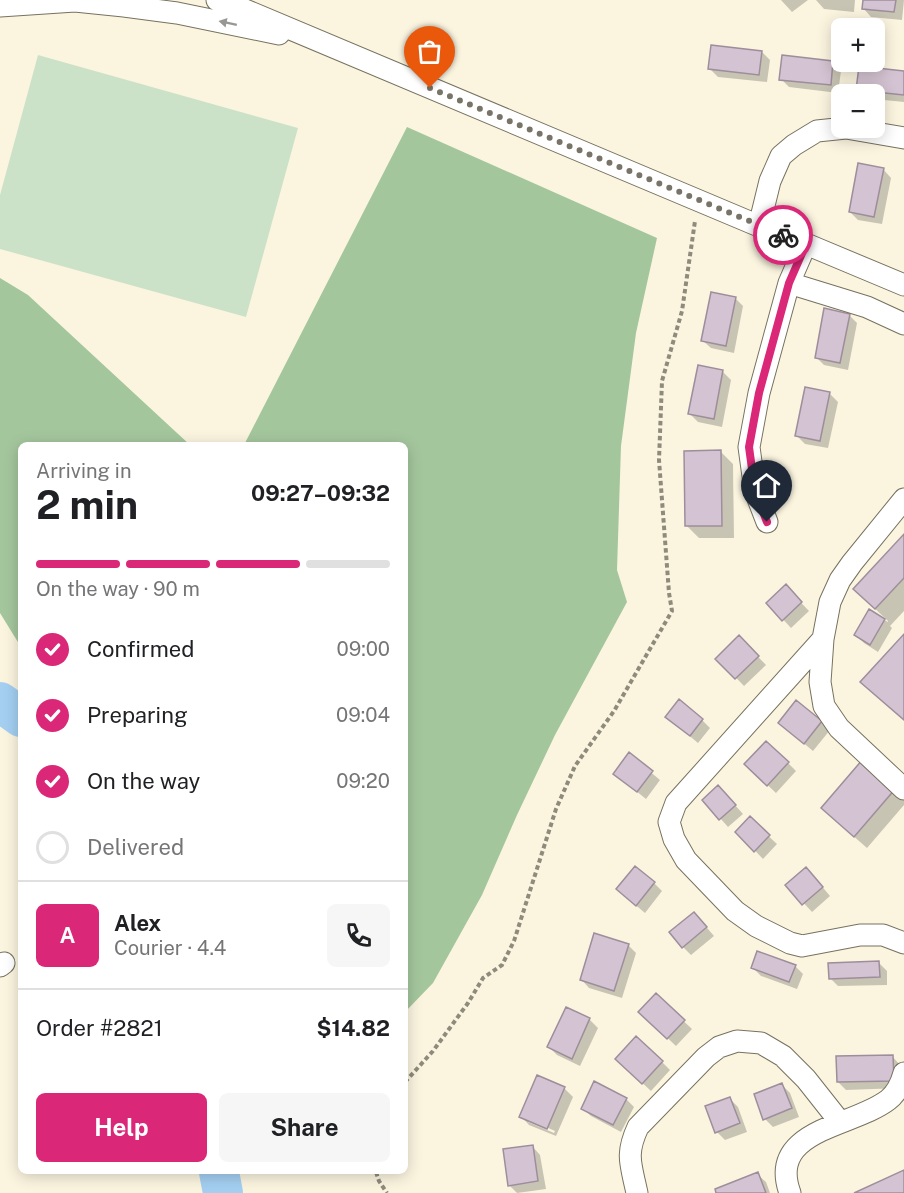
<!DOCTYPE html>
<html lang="en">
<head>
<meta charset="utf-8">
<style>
	body { margin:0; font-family:"Public Sans",sans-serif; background:#f6f6f6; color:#202124; height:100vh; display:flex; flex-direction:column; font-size:22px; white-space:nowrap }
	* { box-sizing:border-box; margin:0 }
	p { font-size:20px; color:#757577 }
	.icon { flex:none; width:33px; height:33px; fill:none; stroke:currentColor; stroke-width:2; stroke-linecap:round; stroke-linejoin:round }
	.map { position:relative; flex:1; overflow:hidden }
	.side { position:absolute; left:18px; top:442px; width:390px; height:732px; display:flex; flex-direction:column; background:#fff; border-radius:9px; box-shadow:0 3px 15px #0003 }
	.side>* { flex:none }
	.controls { position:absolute; left:831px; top:18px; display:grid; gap:12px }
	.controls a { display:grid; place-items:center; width:54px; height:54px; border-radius:9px; background:#fff; box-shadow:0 3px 15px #0003; font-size:30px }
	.pin { position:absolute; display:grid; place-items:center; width:51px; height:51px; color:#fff; margin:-62px -26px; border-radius:50% 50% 50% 0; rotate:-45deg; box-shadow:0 0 6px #0007 }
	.pin .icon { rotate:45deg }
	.courier { position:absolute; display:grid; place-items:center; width:60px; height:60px; margin:-30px; border:4px solid #db2777; border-radius:50%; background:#fff; color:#222; box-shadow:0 2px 8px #0007 }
	.overview em { font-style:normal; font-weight:700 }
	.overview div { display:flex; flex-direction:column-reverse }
	.overview { display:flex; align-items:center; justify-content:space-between; height:102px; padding:0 18px }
	h1 { font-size:39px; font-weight:700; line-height:45px }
	.bar { display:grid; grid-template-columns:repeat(4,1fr); gap:9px 6px; align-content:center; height:72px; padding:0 18px }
	.bar i { height:8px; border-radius:4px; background:#e0e0e0 }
	.bar .on { background:#db2777 }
	.bar p { grid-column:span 4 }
	.line { display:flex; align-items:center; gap:15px; padding:0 18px; border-top:2px solid #e0e0e0 }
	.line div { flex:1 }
	.round { display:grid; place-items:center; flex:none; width:63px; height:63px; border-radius:9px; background:#f6f6f6 }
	ol { padding:0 18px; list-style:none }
	li { display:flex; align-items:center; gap:18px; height:66px }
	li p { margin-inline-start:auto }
	li .icon { padding:6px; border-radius:50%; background:#db2777; color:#fff; stroke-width:4 }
	li:last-child { color:#757577 }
	li i { width:33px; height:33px; border:3px solid #e0e0e0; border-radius:50% }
	.primary-button { display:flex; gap:12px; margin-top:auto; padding:12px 18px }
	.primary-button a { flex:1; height:69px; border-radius:9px; background:#db2777; color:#fff; font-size:24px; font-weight:700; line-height:69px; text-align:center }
	.primary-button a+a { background:#f6f6f6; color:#202124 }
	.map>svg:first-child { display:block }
	.green { fill:#cce2c8 }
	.forest { fill:#a4c69d }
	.shadow { fill:#0003; fill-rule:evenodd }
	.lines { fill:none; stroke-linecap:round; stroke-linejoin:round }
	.river { stroke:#a4cff1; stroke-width:40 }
	.building { fill:#d4c3d2; stroke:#9e8e9c; stroke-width:1.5 }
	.minor-casing { stroke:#76725f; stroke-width:23 }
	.path { stroke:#8e8b7d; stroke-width:4; stroke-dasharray:4.5 3; stroke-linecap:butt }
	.minor { stroke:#fff; stroke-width:21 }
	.oneway { fill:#989793 }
	.done { stroke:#787468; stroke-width:6; stroke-dasharray:0 10.8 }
	.route { stroke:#db2777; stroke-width:8 }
</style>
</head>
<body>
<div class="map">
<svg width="904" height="1193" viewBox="0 0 904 1193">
	<rect width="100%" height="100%" fill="#fbf5e0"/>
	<path class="green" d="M38 55 298 128 246 317 0 249V195Z"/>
	<path class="forest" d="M407 127 657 238 636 333 621 446 617 570 627 602 555 735 517 815 482 895 433 983 405 1012V446L244 445Z
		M0 278 28 295 190 445 21 446V647L0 613Z"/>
	<path class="shadow" d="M781 0H808L792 12Z
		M816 0H855L854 12 824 9Z
		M864 0H904L902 20 871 17 863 8Z
		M762 52 770 60 767 82 718 77 710 69Z
		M833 62 841 71 838 93 789 87 781 79Z
		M904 72V102L874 99V94H862L857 90Z
		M883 169 891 178 882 224 858 220 850 212Z
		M735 298 743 306 734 353 711 348 702 340Z
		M849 315 857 323 848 370 824 365 816 357Z
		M723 372 731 380 722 427 698 422 690 414Z
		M830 394 838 402 828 448 805 444 797 436Z
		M721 452 733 464 734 538H699L687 526Z
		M904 536V611L890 626 892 628 878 652 864 643 856 635 869 611 888 622V621L871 605Z
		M786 587 809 611 791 628 768 603Z
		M739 637 766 665 744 686 718 659Z
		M797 702 830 730 813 751 788 730Z
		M667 717 702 720 710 728 698 743Z
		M629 754 660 780 646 799 615 774Z
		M788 763 796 771 776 793 754 772Z
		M895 789 904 798V805L867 848 835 820Z
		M726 795 743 814 728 827 704 800Z
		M750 819 777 844 763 859 737 832Z
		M814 877 830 896 812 912 787 885Z
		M654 883 662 891 645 913 626 897Z
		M702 922 714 936 691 955 683 947Z
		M628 945 636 953 622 998 589 988 581 979Z
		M879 963 887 971V985L838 986 830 978Z
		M795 966 803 974 797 989 761 976 753 968Z
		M656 995 692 1029 676 1046 640 1012Z
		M566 1009 589 1019 598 1028 580 1066 557 1055 549 1047Z
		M892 1056 900 1065 901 1088 846 1090 838 1082Z
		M662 1062 670 1070 651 1091 625 1067Z
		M538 1077 565 1089 573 1097 556 1136 529 1125 521 1116ZM528 1119 555 1131 554 1133 528 1122Z
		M782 1085 790 1093 799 1117 773 1127 765 1119Z
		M626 1099 634 1107 621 1132 591 1116 582 1108Z
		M730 1099 738 1107 747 1132 725 1140 717 1132Z
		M532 1146 540 1155 546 1189 517 1193 509 1185Z
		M757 1174 766 1182 770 1193H718Z"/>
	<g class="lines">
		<path class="river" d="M0 702 21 717
			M219 1172 223 1193"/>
	</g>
	<path class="building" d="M863 0H896L894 12 862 9Z
		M711 45 762 51 759 75 708 69Z
		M782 55 833 61 831 85 779 80Z
		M859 66 904 71V95L856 90Z
		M858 163 884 168 874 217 849 212Z
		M711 292 736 297 726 346 701 341Z
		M824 308 850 314 840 363 815 358Z
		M698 365 723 370 714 419 688 414Z
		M805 387 830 392 820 441 795 436Z
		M721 450 722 526H685L684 451Z
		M904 534V578L875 609 853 589Z
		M786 584 802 602 782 621 766 603Z
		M869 609 885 619 870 645 854 635Z
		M904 634V720L860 682Z
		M739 635 759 656 735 679 715 659Z
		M679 699 703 719 690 736 665 717Z
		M796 700 822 721 804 744 778 723Z
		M766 741 789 762 767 786 744 764Z
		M629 752 653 771 637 792 613 774Z
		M863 759 896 788 854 837 821 808Z
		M718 785 736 805 719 820 702 800Z
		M750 816 770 835 754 852 735 832Z
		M635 866 655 882 636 906 616 889Z
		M806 867 823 887 802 905 785 885Z
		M694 912 707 927 682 948 669 932Z
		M594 933 629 944 614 991 580 980Z
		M757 951 796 965 789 982 751 968Z
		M879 961 880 977 829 979 828 963Z
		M656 993 685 1020 667 1039 638 1012Z
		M566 1007 590 1018 572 1059 547 1047Z
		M636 1036 663 1061 642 1084 615 1059Z
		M893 1055 894 1081 837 1082 836 1056Z
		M537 1075 565 1087 547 1129 519 1117Z
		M594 1081 627 1098 613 1125 581 1109Z
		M782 1083 792 1108 763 1120 754 1094Z
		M730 1097 740 1123 715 1133 705 1106Z
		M533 1145 538 1181 508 1186 503 1149Z
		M904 1170V1193H854Z
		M758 1172 766 1193H716L715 1189Z"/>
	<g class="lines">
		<defs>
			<path id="minor" d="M217 0 238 7 759 226 806 244 904 285
				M0 6 75 1 124 6 177 13 279 34
				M759 226 770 181 781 156 794 145 817 131 846 128 904 138
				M789 283 867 307 904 324
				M904 499 852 563 840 580 830 602 823 639 820 682 824 706 839 728 904 789
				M767 522 755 491 749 447 759 393 789 283 806 244
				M823 639 676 803 669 822 674 839 686 860 735 911 756 926 790 943 802 946 860 935H883L904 943
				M0 966 4 963
				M637 1193C631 1164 625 1155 638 1127L706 1057 719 1047 737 1041 761 1043 783 1056 806 1079 840 1122
				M790 1193C767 1129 853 1127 888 1100 897 1093 901 1084 904 1073"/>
		</defs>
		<use href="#minor" class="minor-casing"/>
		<path class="path" d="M405 1082 433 1051 468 1003 483 978 502 965 514 941 556 809 575 766 614 711 672 611 669 593 659 460 662 381 682 311 695 221
			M376 1172 379 1181 387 1193"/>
		<use href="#minor" class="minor"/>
	</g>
	<defs><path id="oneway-solid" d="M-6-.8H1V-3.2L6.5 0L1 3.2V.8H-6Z" transform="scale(1.5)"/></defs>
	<use class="oneway" href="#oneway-solid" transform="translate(228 23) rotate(-168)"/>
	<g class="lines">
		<path class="done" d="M430 88 783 235"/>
		<path class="route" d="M767 522 755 491 749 447 759 393 789 283 806 244 783 235"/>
	</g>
</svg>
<div class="controls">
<a>+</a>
<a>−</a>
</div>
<div class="pin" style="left:430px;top:88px;background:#ea580c"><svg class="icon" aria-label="bag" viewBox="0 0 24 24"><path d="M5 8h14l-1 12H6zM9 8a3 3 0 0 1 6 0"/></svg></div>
<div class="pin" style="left:767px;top:522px;background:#1f2937"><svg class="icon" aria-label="home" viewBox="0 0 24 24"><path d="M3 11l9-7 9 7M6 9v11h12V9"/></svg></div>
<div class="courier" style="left:783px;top:235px"><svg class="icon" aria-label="bike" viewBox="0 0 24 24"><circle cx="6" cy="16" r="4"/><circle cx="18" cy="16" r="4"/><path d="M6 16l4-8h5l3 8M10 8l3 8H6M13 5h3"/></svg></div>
<section class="side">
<div class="overview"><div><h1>2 min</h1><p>Arriving in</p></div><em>09:27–09:32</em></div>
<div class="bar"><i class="on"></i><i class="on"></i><i class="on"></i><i></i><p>On the way · 90 m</p></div>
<ol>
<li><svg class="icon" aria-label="check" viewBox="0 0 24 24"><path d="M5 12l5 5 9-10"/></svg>Confirmed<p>09:00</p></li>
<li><svg class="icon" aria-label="check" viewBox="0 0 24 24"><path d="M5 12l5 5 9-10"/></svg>Preparing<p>09:04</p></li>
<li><svg class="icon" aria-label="check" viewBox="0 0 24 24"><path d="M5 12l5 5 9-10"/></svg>On the way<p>09:20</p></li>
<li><i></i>Delivered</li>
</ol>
<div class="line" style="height:108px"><b class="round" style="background:#db2777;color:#fff">A</b><div><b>Alex</b><p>Courier · 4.4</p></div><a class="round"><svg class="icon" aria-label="phone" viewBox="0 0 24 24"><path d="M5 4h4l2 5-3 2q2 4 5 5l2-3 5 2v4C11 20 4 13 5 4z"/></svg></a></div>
<div class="line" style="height:78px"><div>Order #2821</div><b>$14.82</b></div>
<div class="primary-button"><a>Help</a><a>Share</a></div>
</section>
</div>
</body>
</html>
